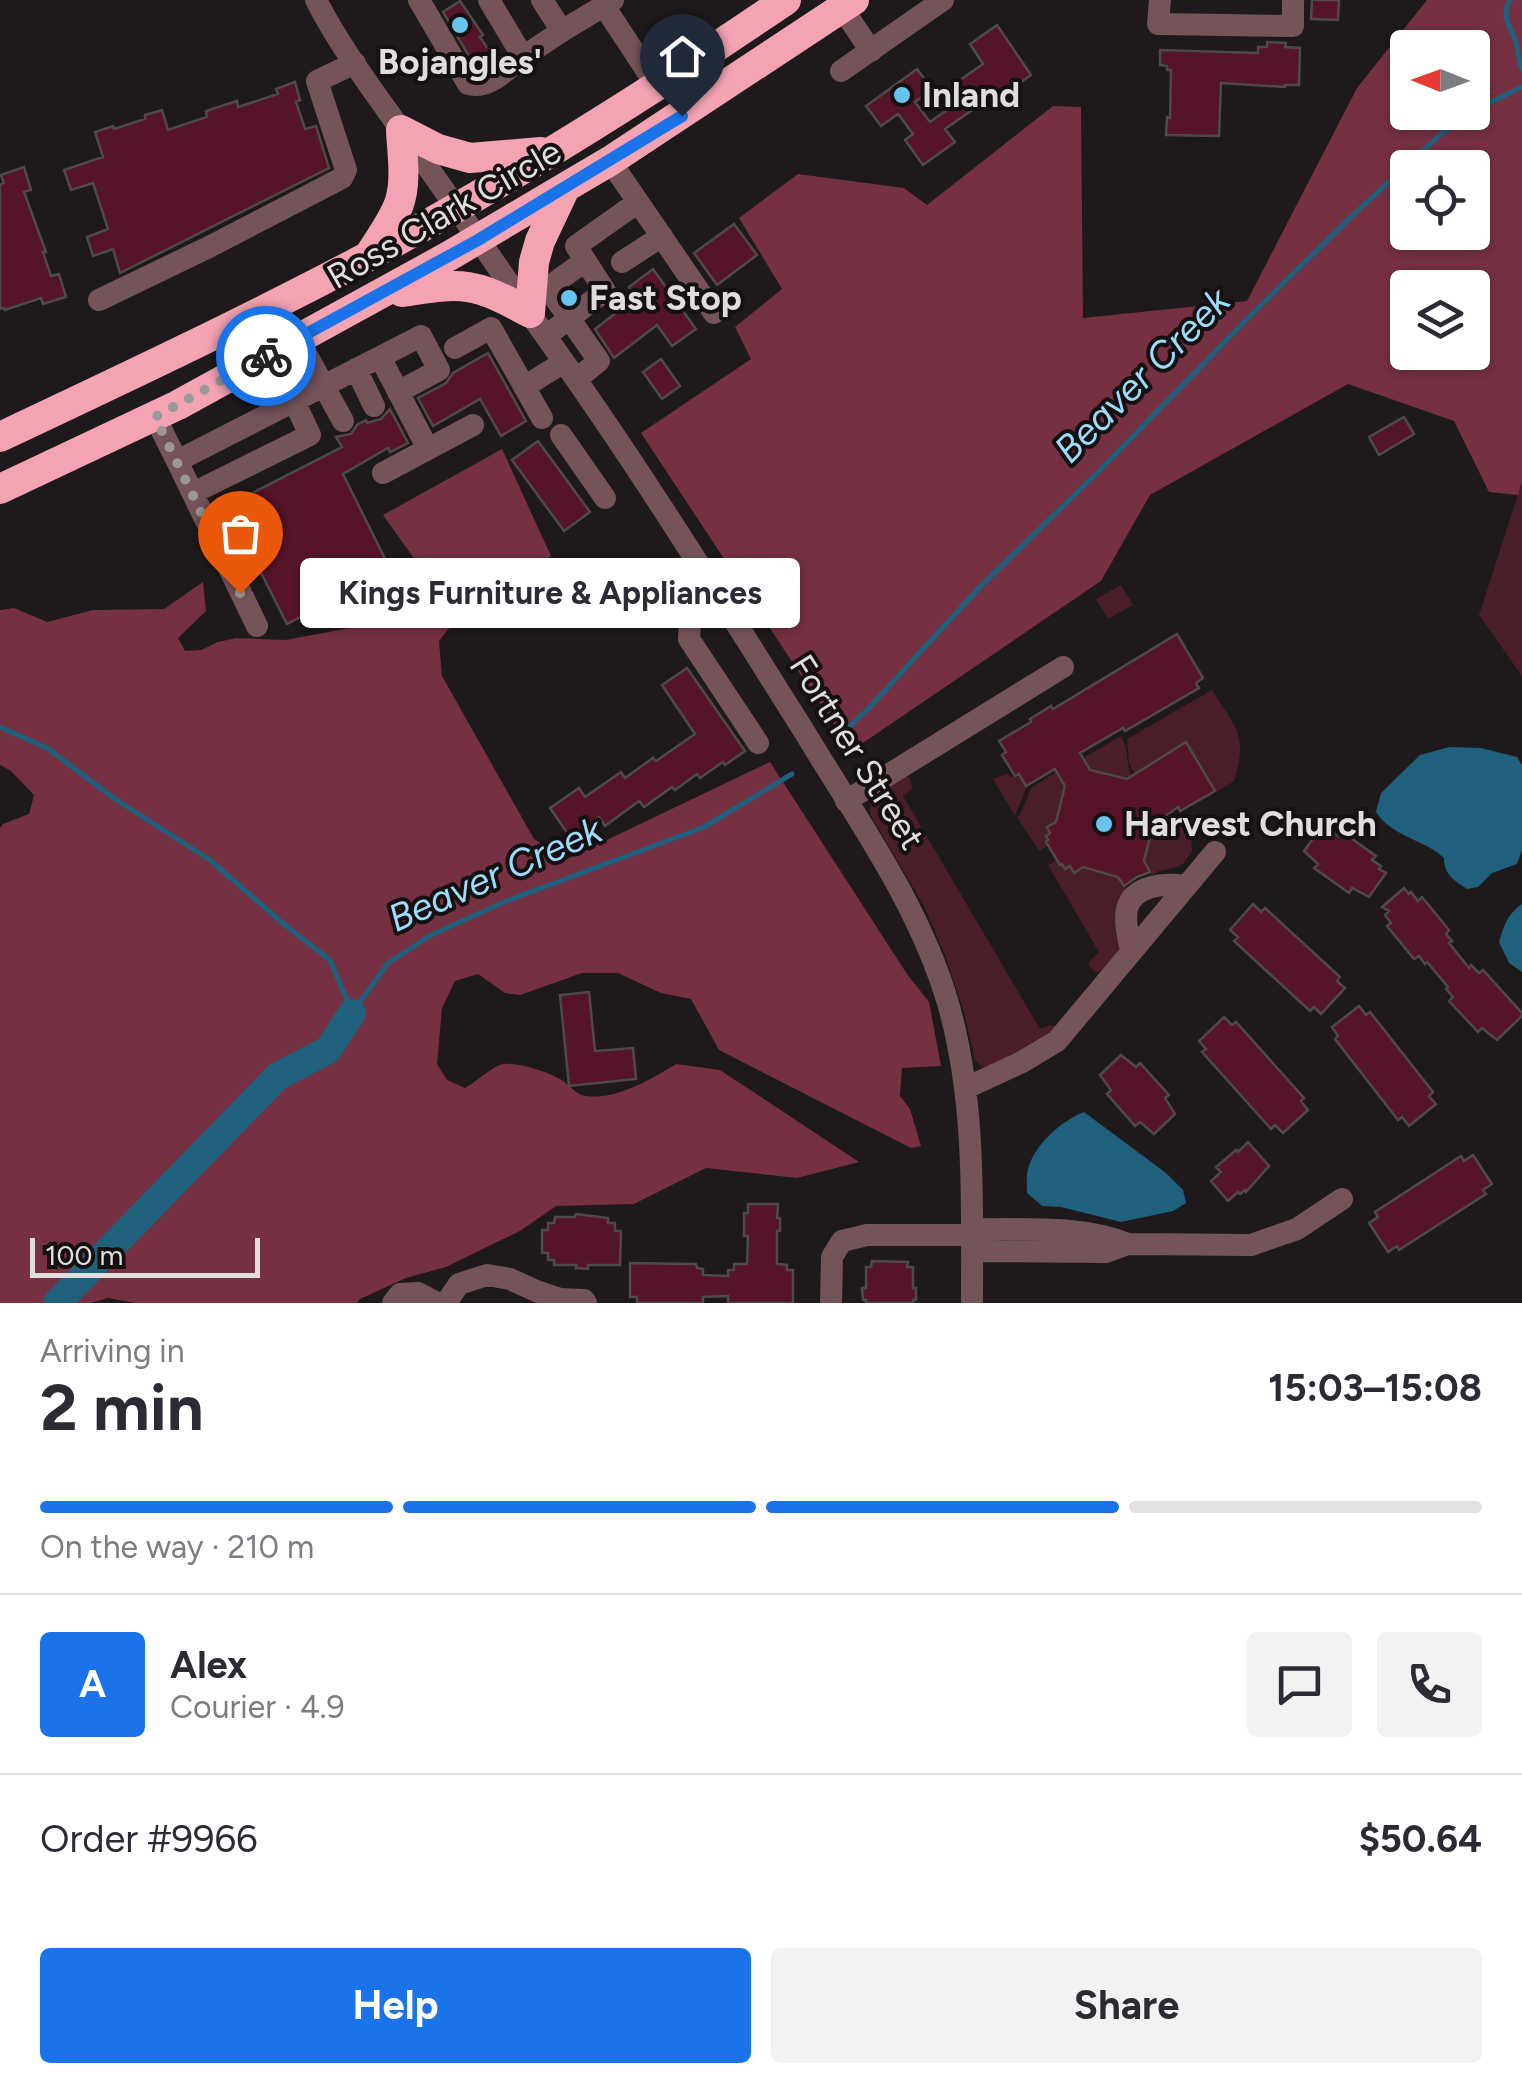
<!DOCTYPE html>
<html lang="en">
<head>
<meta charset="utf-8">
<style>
	body { margin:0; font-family:Figtree,sans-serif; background:#f2f2f3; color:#2b2b33; height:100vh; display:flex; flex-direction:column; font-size:38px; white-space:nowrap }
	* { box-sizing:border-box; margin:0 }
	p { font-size:32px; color:#7c7c81 }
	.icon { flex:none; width:55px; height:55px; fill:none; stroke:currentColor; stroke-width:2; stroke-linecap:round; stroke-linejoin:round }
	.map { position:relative; height:1303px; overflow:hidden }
	.sheet { display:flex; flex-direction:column; background:#fff; flex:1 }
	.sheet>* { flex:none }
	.needle { width:65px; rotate:271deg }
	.controls { position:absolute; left:1390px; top:30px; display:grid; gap:20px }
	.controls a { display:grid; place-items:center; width:100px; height:100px; border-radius:10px; background:#fff; box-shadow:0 2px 8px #0004; font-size:50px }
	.scale { position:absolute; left:30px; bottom:25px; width:230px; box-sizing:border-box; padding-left:10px; border:5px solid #e0dddd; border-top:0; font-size:28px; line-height:35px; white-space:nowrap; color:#e0dddd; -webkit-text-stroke:8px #151011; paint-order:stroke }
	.pin { position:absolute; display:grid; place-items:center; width:85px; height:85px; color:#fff; margin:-102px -42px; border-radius:50% 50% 50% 0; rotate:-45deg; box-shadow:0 0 10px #0007 }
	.pin .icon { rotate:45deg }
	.courier { position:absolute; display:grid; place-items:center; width:100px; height:100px; margin:-50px; border:8px solid #1a73e8; border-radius:50%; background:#fff; color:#222; box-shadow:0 2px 12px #0007 }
	.bubble { position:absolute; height:70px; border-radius:10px; background:#fff; box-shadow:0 2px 8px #0004; font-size:32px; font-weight:700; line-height:70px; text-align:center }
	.head em { font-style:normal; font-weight:700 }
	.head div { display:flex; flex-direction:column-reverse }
	.head { display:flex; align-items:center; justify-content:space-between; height:170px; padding:0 40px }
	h1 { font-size:65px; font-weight:700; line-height:75px }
	.bar { display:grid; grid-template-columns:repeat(4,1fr); gap:15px 10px; align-content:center; height:120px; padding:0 40px }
	.bar i { height:12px; border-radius:8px; background:#e1e1e2 }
	.bar .on { background:#1a73e8 }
	.bar p { grid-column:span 4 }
	.line { display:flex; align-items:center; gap:25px; padding:0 40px; border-top:2px solid #e1e1e2 }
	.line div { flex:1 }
	.round { display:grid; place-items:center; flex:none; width:105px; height:105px; border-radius:10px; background:#f2f2f3 }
	.button { display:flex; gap:20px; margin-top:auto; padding:20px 40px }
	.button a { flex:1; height:115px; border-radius:10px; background:#1a73e8; color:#fff; font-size:40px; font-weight:700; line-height:115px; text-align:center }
	.button a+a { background:#f2f2f3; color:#2b2b33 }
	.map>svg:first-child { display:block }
	.green { fill:#491e29 }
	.forest { fill:#753041; fill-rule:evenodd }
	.water { fill:#1f607c }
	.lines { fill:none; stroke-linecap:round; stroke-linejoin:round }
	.stream { stroke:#1f607c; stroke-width:5 }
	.river { stroke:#1f607c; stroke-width:28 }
	.building { fill:#561428; stroke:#4f4a4a; stroke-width:2.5 }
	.minor { stroke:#745459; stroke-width:22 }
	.highway { stroke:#f4a3b3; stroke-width:30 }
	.done { stroke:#9c9899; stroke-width:10; stroke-dasharray:0 18 }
	.route { stroke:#1a73e8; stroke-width:12 }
	.poi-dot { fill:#66c4ef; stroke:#151011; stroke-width:4 }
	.labels { text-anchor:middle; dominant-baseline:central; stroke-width:8; stroke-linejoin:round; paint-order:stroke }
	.poi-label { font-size:35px; font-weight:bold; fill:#e0dddd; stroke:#151011; text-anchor:start }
	.street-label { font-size:35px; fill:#e0dddd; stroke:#151011 }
	.water-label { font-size:38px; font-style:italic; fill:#9ddbfa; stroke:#151011 }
</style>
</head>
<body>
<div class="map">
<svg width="1522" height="1303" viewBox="0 0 1522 1303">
	<rect width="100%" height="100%" fill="#1e191a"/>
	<path class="green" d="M1522 482V676L1479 615Z
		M1121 585 1133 605 1108 619 1096 599Z
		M1212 690C1236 728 1248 735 1234 781L1216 792 1186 742 1152 762 1164 783 1135 775 1129 763 1127 739Z
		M1121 736C1129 748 1125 763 1132 777L1127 779 1090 770 1083 758Z
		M1056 772 1065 786C1061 804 1059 824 1046 836L1049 845 1039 851 1017 817 1020 815 1031 788Z
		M1006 774 1015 778 1019 776 1026 788 1015 816 993 779Z
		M905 777H909L913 788 903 796 1040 1029 1050 1025 1056 1027 1055 1030 988 1069 981 1066 975 1060 964 1012 945 955 925 908 870 814V799Z
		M1189 815 1200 827 1191 839 1192 851 1184 863 1178 867 1159 871 1144 881 1152 874 1144 861 1153 825 1158 823 1163 830Z
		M1057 860 1065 869 1070 866 1074 873 1083 867 1118 877 1126 889 1124 943 1103 971 1095 972 1089 966V962L1099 952 1048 865Z"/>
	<path class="forest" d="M1427 0H1522V482L1518 495 1489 492 1454 421 1348 384 1150 495 1101 581 851 751 641 433 751 359 735 327 782 289 739 218 798 174 904 188 927 205 1053 106 1081 107 1083 318 1247 301 1357 88ZM1408 48H1472V112H1408ZM1408 168H1472V232H1408ZM1408 288H1472V352H1408Z
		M502 449 551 556 468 604 439 641 442 676 534 839 567 859 770 762 907 974 929 1002 941 1066 902 1068 900 1096 910 1109 921 1146 911 1148 719 1050 691 999 661 993 618 973H582L520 995 505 993 478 974 455 981 442 1008 437 1064 447 1080 465 1088C476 1082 494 1065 504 1064 518 1062 552 1073 563 1081 570 1086 574 1092 582 1095 611 1103 652 1079 676 1064L720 1070 859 1162 797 1178 706 1168 634 1204 556 1206 520 1231 446 1267 406 1278 360 1299 357 1303H135L108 1298 91 1303H0V828L3 824 29 814 34 795 11 771 0 765V610L14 608 47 622 93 610 164 609 203 582 206 611 178 638 185 651 201 650 218 642 236 638 285 640 361 626 416 596 413 557 383 515Z"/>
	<path class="water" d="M1449 747 1481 748 1517 757 1522 765V850L1517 864 1492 873 1478 887 1467 889C1454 880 1444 875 1444 858 1424 839 1392 837 1376 812L1381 793 1420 755Z
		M1522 904V972L1509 963 1499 942C1503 927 1508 913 1522 904Z
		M1084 1112 1166 1173 1183 1190 1186 1203 1173 1211 1121 1222 1061 1207 1042 1206 1027 1193C1027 1186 1026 1176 1028 1169 1035 1144 1061 1121 1084 1112Z"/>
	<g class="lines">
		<path class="stream" d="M1510 0C1500 17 1511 26 1516 42 1518 51 1519 61 1522 69
			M0 727 47 748 115 799 210 860 285 925 330 960 352 1012
			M835 740 868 709 979 588 1099 471 1252 314 1353 215 1442 133 1481 107 1522 87
			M352 1013 388 963 431 935 504 902 704 827 792 774"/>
		<path class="river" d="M57 1303 278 1076 328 1050 352 1013"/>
	</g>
	<path class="building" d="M1312 0H1339L1338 20 1311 19Z
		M460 1 483 35 480 37 493 57 476 68 443 12Z
		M997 25 1031 75 1004 94 1001 90 945 129 955 142 923 165 905 140 913 134 898 114 881 126 866 106 917 69 932 89 915 102 930 122 954 105 944 91 983 64 970 44Z
		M1267 42 1286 43 1285 47 1300 48 1299 85H1285V87L1221 83 1219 136 1166 135 1167 117 1170 118 1171 70H1167V66L1160 65V50L1258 53V47H1267Z
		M295 82 300 100 296 102 305 129 316 126 329 168 120 273 113 249 93 256 87 237 108 229 93 183 71 190 64 170 103 157 95 132 113 126 114 129 145 119V115L162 110 168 130 207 117 206 111 237 101 238 107 278 94 276 89Z
		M24 167 31 190 24 192 46 252H43L51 276 59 274 66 297 43 304 41 298 5 310 4 308 0 309V185L4 183 1 175Z
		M734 224 757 255 717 285 694 253Z
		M653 269 696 329 672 346 657 325 614 358 595 329 637 297 629 287Z
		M488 353 526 421 501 436 480 399 433 426 418 398 446 383 453 373Z
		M661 359 680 386 662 399 643 372Z
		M390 409 408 443 390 452 388 448 343 474 401 591 359 613 355 605 322 622 316 609 287 624 227 506 342 447 336 437 351 434 357 425 366 420 367 423 381 419Z
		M1404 417 1414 434 1379 455 1369 437Z
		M538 441 590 512 564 531 512 460Z
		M1177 634 1203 678 1196 683 1199 688 1125 731 1123 728 1080 753 1090 770 1127 779 1186 742 1215 791 1180 811 1178 807 1153 825 1144 861 1150 872 1137 877 1124 886 1118 877 1083 867 1074 873 1070 866 1065 869 1062 864 1060 865 1046 842 1048 840 1046 836 1050 833 1047 827 1056 822 1065 786 1055 769 1026 786 1019 774 1015 776 1002 755 1006 752 999 741 1031 722 1030 719 1051 706 1053 709Z
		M687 668 745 751 725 765 723 762 700 778 697 774 675 790 672 787 644 807 639 801 605 826 599 817 570 837 550 808 579 788 585 797 621 772 625 778 653 758 656 761 695 734 662 685Z
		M1321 827 1327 832 1329 829 1338 836 1341 831 1376 856 1372 860 1381 866 1379 869 1386 873 1369 897 1352 888 1349 893 1314 868 1318 864 1304 851Z
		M1404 888 1409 894 1411 892 1418 901 1422 897 1449 930 1446 934 1452 941 1449 943 1469 968 1471 965 1479 973 1483 970 1522 1013V1016L1497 1040 1482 1028 1478 1032 1449 1001 1453 997 1446 989 1448 987 1427 962 1425 964 1419 956 1414 959 1387 926 1391 923 1385 915 1389 911 1382 907Z
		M1253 904 1261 912 1265 908 1340 977 1337 981 1345 988 1321 1014 1314 1007 1310 1011 1234 941 1238 937 1230 930Z
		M589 992 595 1051 633 1048 636 1079 569 1086 560 995Z
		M1359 1006 1366 1015 1370 1012 1433 1092 1429 1096 1436 1104 1409 1126 1402 1117 1398 1120 1335 1039 1338 1036 1332 1027Z
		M1224 1017 1232 1025 1236 1022 1304 1098 1301 1101 1308 1110 1283 1133 1275 1125 1271 1129 1202 1052 1206 1049 1199 1041Z
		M1121 1055 1136 1067 1140 1063 1169 1095 1165 1098 1175 1114 1154 1134 1140 1122 1135 1126 1107 1094 1111 1090 1100 1075Z
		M1248 1142 1269 1166 1246 1192 1245 1190 1240 1194 1238 1192 1228 1201 1211 1181 1221 1172 1216 1167 1236 1150 1238 1152Z
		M1473 1155 1492 1184 1483 1190 1486 1194 1399 1250 1397 1246 1388 1252 1369 1223 1378 1217 1375 1212 1461 1156 1464 1161Z
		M748 1204H778L777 1218H780V1231H777V1264L787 1265V1270H793V1303H728V1296L703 1297V1303H637V1297H630V1263L696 1264 697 1268 703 1269V1275L728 1276V1270H734V1264H747L748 1236H744V1213H748Z
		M576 1214 608 1218V1223H615V1231H621L620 1265H588V1269L576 1268V1265H554V1260H548V1253H542V1230H548V1223H554L555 1217H575Z
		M872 1261 908 1262 907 1267H913V1288H916V1300H913V1303H866V1300H863L862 1288H866V1267H871Z"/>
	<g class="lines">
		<path class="minor" d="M316 0C343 53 382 102 416 151 459 210 500 271 542 331 636 462 721 599 807 736 859 822 919 905 948 1003 976 1101 972 1202 972 1303
			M419 0 468 84C489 90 507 69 523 57
			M489 0 523 57 562 31 542 0
			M1160 0 1158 24 1293 26V0
			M604 6 656 85
			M842 8 871 51
			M562 31 613 0
			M841 71 943 0
			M610 161 714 313
			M622 262 662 236
			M99 300 211 246 342 178 346 170 317 81 355 63
			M546 336 605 291 576 246 638 202
			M298 339 343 421
			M455 348 491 328 542 418
			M380 357 428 449
			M356 369 374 406
			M577 379 599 361 550 291 557 281 585 261
			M524 387 564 362
			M155 417 177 461 421 336 439 370 398 392
			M561 435 605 498
			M177 461 257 626
			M383 473 473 425
			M193 493 310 435 294 401
			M721 599 690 621 689 639 758 743
			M846 801 1063 667
			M1131 952C1129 939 1124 922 1127 909 1133 885 1164 883 1184 886
			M966 1088 1022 1062 1057 1041 1215 852
			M972 1229C1023 1230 1081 1225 1128 1244
			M972 1251 1106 1252 1128 1244 1251 1245 1297 1229 1342 1199
			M393 1303 400 1294 418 1293 437 1303
			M446 1303 459 1284 487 1275 510 1279 536 1291 560 1299 584 1300 586 1303
			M831 1303 832 1257 842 1241 867 1235H972"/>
		<path class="highway" d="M370 254C380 238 392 222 399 204 407 181 402 153 401 130L438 149 470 158 541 152
			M402 292C464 282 474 282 530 313L534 262 540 241 565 188
			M0 437C123 379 246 321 367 257 511 181 651 92 786 0
			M0 489 178 405 449 256 610 161 854 0"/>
	</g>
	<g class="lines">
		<path class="done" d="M240 593 155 417 266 356"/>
		<path class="route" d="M266 356 478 240 682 116"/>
	</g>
	<g class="poi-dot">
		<circle cx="460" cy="25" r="10"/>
		<circle cx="902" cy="95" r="10"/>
		<circle cx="569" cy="298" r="10"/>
		<circle cx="1104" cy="824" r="10"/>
	</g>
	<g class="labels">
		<g class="poi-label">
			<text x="460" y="62" text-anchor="middle">Bojangles'</text>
			<text x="922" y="95">Inland</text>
			<text x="589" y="298">Fast Stop</text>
			<text x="1124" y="824">Harvest Church</text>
		</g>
		<g class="street-label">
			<text transform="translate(444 214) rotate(-30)">Ross Clark Circle</text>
			<text transform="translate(857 752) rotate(58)">Fortner Street</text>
		</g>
		<g class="water-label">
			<text transform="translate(1142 375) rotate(-45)">Beaver Creek</text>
			<text transform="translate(495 874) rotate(-24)">Beaver Creek</text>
		</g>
	</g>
</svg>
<div class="controls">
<a><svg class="needle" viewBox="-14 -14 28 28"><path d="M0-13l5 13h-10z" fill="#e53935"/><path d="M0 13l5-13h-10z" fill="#7c7c81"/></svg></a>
<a><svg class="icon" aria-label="locate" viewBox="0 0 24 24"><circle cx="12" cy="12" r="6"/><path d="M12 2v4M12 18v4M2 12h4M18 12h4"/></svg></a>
<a><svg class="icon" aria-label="layers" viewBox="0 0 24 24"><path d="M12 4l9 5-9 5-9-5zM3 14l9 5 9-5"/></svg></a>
</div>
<div class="scale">100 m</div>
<div class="pin" style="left:240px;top:593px;background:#ea580c"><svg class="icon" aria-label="bag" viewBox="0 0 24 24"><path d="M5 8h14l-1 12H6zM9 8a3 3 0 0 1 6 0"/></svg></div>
<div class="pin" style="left:682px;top:116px;background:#1f2937"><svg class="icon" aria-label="home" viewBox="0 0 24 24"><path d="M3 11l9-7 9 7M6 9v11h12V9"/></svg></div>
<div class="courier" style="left:266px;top:356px"><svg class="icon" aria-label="bike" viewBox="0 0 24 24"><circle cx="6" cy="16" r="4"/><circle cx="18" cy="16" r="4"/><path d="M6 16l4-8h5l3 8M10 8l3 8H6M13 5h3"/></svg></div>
<div class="bubble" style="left:300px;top:558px;width:500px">Kings Furniture &amp; Appliances</div>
</div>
<section class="sheet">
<div class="head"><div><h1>2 min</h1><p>Arriving in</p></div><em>15:03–15:08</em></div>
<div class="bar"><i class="on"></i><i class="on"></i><i class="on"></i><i></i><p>On the way · 210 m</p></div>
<div class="line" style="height:180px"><b class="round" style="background:#1a73e8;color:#fff">A</b><div><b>Alex</b><p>Courier · 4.9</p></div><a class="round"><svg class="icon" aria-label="chat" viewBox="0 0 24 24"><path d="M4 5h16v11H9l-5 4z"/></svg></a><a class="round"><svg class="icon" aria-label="phone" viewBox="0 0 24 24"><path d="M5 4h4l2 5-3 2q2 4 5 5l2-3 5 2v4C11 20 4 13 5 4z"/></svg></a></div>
<div class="line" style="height:130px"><div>Order #9966</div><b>$50.64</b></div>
<div class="button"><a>Help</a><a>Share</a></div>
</section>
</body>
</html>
